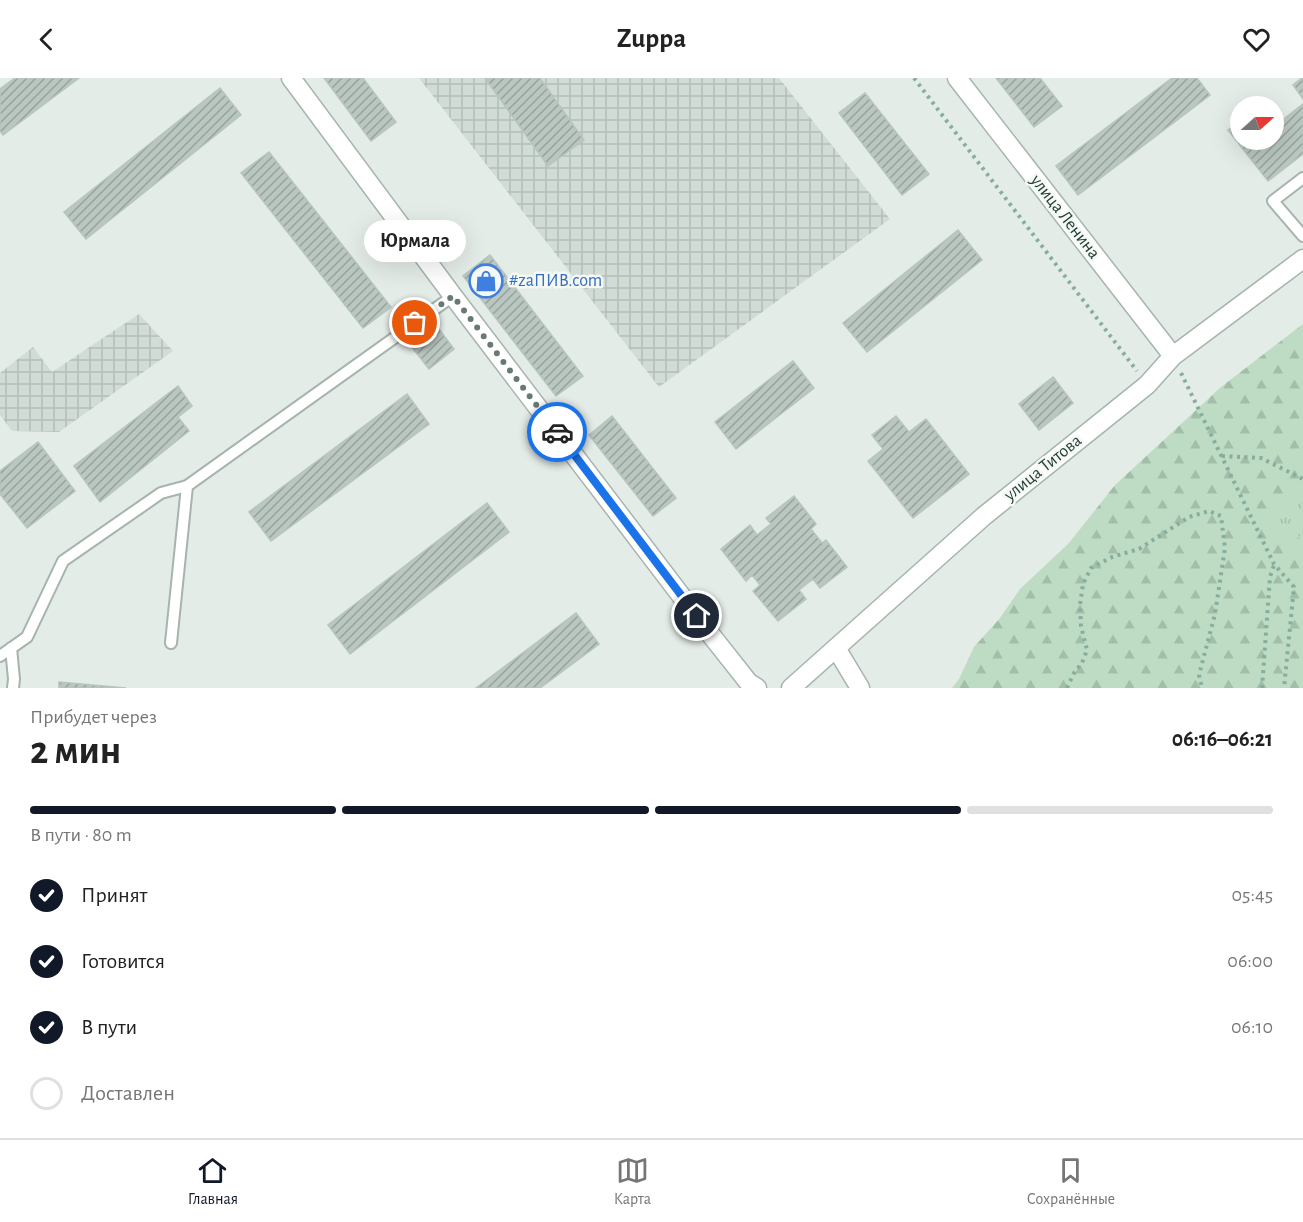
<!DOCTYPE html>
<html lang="ru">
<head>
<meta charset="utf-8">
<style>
	body { margin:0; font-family:"Alegreya Sans",sans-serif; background:#f2f2f2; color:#222; height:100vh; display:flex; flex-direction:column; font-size:22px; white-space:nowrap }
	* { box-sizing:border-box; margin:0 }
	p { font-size:20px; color:#767676 }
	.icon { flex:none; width:33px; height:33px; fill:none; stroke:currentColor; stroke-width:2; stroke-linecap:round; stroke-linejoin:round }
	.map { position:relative; height:610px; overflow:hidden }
	.side { display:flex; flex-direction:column; background:#fff; flex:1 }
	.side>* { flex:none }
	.needle { width:39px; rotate:69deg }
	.fabs { position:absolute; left:1230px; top:18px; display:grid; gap:12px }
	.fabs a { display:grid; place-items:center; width:54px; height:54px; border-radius:50%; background:#fff; box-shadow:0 6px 24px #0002; font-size:30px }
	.pin { position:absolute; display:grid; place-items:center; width:51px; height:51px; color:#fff; margin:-26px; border:3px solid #fff; border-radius:50%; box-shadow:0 2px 6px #0007 }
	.courier { position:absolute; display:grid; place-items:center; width:60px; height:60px; margin:-30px; border:4px solid #1a73e8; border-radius:50%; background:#fff; color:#222; box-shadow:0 2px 8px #0007 }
	.bubble { position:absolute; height:42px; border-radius:21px; background:#fff; box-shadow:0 6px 24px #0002; font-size:20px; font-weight:600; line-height:42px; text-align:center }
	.headline em { font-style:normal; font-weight:600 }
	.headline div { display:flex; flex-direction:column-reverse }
	.headline { display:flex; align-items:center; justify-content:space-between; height:102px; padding:0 30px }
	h1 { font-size:39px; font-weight:600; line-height:45px }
	.bar { display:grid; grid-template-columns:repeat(4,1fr); gap:9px 6px; align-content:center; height:72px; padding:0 30px }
	.bar i { height:8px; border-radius:4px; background:#e0e0e0 }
	.bar .current { background:#111827 }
	.bar p { grid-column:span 4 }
	ol { padding:0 30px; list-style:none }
	li { display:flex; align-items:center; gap:18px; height:66px }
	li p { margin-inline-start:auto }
	li .icon { padding:6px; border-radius:50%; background:#111827; color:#fff; stroke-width:4 }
	li:last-child { color:#767676 }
	li i { width:33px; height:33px; border:3px solid #e0e0e0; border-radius:50% }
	header { display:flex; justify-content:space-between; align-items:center; height:78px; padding:0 30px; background:#fff; font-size:27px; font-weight:600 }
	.menu { display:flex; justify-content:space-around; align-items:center; height:84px; border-top:2px solid #e0e0e0; background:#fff; font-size:16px; color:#767676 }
	.menu a { display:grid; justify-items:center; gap:3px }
	.menu .current { color:#111827 }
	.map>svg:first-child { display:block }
	.industrial { fill:url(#industrial-grid) }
	.forest { fill:url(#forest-firs) }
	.park { fill:url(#park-tufts) }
	.building { fill:url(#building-hatch); stroke:#b6c5be; stroke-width:1.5 }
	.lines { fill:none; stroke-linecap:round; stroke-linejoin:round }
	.lane-casing { stroke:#a7b4ae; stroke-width:14 }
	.street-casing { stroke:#a7b4ae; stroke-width:21 }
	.path { stroke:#86ae9e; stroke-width:4; stroke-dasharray:3 4.5; stroke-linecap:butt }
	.lane { stroke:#fff; stroke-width:10 }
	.street { stroke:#fff; stroke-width:18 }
	.done { stroke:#677a73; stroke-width:6; stroke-dasharray:0 10.8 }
	.route { stroke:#1a73e8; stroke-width:8 }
	.labels { text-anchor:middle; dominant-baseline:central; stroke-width:5; stroke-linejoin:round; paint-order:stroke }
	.street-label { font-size:18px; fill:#243d34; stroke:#f4f9f6 }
	.shop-label { font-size:18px; fill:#366cbe; stroke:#f4f9f6; text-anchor:start }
</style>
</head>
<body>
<header><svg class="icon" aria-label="back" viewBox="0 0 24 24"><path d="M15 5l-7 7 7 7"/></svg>Zuppa<svg class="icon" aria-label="heart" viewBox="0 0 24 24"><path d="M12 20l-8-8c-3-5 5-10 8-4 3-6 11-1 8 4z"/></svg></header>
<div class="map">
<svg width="1303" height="610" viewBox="0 0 1303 610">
	<defs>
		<pattern id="industrial-grid" width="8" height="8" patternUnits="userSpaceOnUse" patternTransform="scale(1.5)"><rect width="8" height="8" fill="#d2dcd6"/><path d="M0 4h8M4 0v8" fill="none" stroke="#b4beb8"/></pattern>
		<pattern id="forest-firs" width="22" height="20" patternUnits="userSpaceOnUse" patternTransform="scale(1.5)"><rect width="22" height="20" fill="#bedcc3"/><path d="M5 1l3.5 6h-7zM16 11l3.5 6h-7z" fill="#a3bea8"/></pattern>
		<pattern id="park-tufts" width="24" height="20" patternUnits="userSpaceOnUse" patternTransform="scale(1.5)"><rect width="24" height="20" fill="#bedcc3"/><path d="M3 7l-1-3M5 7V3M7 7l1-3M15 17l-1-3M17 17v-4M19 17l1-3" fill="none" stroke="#a3bea8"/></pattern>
		<pattern id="building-hatch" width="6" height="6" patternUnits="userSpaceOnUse" patternTransform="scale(1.5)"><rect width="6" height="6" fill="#b9c7c0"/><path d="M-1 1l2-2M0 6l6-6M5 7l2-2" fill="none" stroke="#96a39d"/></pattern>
	</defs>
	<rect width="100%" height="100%" fill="#e4ece8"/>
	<path class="industrial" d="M419 0H779L890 141 659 309Z
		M139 236 173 273 59 354 12 353 0 337V295L33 269 52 294Z"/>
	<path class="forest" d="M1303 246V610H952L959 601 974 569 1000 540 1020 511 1069 465 1115 407 1221 309Z"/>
	<path class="park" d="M1302 412 1303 413V455L1287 469 1265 443Z"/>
	<path class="building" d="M15 0H79L3 57 0 53V11Z
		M324 0H363L396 44 371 63Z
		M485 0H540L584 62 548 88Z
		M996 0H1040L1062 28 1034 49Z
		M1172 0H1197L1210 17 1078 117 1056 88Z
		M1302 0H1303V21L1293 7Z
		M220 10 241 37 86 161 64 134Z
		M865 15 929 96 902 117 839 35Z
		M1303 26V76L1268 103 1228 52 1240 42V62H1274V44L1276 47Z
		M269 74 391 229 363 250 241 95Z
		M958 152 982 182 867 274 843 245Z
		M490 177 583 298 556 318 463 198Z
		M436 247 454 271 429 291 410 267Z
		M793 283 814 310 736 371 715 344Z
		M1053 299 1073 325 1039 352 1019 326Z
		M178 308 192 328 178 339 189 353 100 424 74 388Z
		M407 316 429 346 271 463 249 434Z
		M612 338 676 420 653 438 589 357Z
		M896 338 909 354 926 341 969 396 913 440 868 383 883 371 872 357Z
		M38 364 75 413 27 450 0 416V393Z
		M794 418 816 446 811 451 822 465 826 462 847 489 820 510 813 501 799 512 806 521 778 543 753 513 760 507 752 497 746 503 721 471 750 447 757 457 771 446 766 440Z
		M487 425 509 454 350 576 328 547Z
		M576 535 599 566 540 610H476Z
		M59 604 126 610H59Z"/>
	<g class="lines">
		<defs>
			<path id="lane" d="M1303 100 1273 123 1303 158
				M171 565 187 408 453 218
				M11 570 14 601 13 610
				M0 578 27 559 63 483 161 415 187 408"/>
			<path id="street" d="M291 0 453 218 711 557 749 605 757 610
				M957 0 1173 278
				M836 570 860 610
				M791 610 984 438 1147 307 1173 278 1303 181"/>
		</defs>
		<use href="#lane" class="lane-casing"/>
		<use href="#street" class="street-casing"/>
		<path class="path" d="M914 0 1137 293
			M1181 295 1274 486 1294 509 1284 610
			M1222 378 1261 380 1303 401
			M1067 610 1074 595 1082 585 1087 572 1081 548 1080 527 1083 506 1091 490 1112 479 1139 471 1189 439 1209 433 1221 438 1225 470 1215 536 1199 597 1202 610
			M1262 610 1270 499 1274 487"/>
		<use href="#lane" class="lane"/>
		<use href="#street" class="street"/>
	</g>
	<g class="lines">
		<path class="done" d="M415 245 453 218 557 354"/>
		<path class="route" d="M557 354 697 538"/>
	</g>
	<defs>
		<symbol id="shop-ring" viewBox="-11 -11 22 22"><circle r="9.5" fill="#f4f9f6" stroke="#3f7fe0" stroke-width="1.5"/><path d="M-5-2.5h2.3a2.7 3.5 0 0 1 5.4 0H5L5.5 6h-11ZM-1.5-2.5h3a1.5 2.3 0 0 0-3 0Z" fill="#3f7fe0"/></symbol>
	</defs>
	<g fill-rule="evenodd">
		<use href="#shop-ring" x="467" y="184" width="38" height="38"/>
	</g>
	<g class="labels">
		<g class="street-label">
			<text transform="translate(1065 139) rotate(52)">улица Ленина</text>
			<text transform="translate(1043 390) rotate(-39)">улица Титова</text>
		</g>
		<g class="shop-label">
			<text x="509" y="203">#zaПИВ.com</text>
		</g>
	</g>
</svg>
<div class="fabs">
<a><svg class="needle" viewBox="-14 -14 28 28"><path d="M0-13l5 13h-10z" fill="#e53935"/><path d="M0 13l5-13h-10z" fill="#767676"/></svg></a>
</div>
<div class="pin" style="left:415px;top:245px;background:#ea580c"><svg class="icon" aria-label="bag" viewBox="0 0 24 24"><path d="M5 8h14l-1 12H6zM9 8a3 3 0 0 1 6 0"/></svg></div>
<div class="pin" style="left:697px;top:538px;background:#1f2937"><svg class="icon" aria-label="home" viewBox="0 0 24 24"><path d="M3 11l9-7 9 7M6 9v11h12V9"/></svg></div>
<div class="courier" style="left:557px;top:354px"><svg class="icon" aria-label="car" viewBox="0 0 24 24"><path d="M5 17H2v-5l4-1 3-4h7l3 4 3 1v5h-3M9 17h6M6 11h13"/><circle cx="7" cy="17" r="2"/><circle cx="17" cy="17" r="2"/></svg></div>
<div class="bubble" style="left:364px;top:142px;width:102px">Юрмала</div>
</div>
<section class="side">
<div class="headline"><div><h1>2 мин</h1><p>Прибудет через</p></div><em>06:16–06:21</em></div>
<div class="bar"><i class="current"></i><i class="current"></i><i class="current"></i><i></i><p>В пути · 80 m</p></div>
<ol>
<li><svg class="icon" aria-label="check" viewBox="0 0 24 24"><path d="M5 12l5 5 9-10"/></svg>Принят<p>05:45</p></li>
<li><svg class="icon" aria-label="check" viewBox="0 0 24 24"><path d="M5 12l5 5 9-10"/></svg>Готовится<p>06:00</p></li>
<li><svg class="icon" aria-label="check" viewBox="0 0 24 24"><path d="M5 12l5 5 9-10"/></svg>В пути<p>06:10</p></li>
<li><i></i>Доставлен</li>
</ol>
</section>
<nav class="menu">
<a class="current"><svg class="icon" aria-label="home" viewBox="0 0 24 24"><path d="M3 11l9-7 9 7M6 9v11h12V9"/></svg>Главная</a>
<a><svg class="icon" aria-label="map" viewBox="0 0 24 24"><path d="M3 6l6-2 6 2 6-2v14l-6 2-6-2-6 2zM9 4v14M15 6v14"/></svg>Карта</a>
<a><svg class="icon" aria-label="saved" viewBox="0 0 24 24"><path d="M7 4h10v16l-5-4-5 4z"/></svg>Сохранённые</a>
</nav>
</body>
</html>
